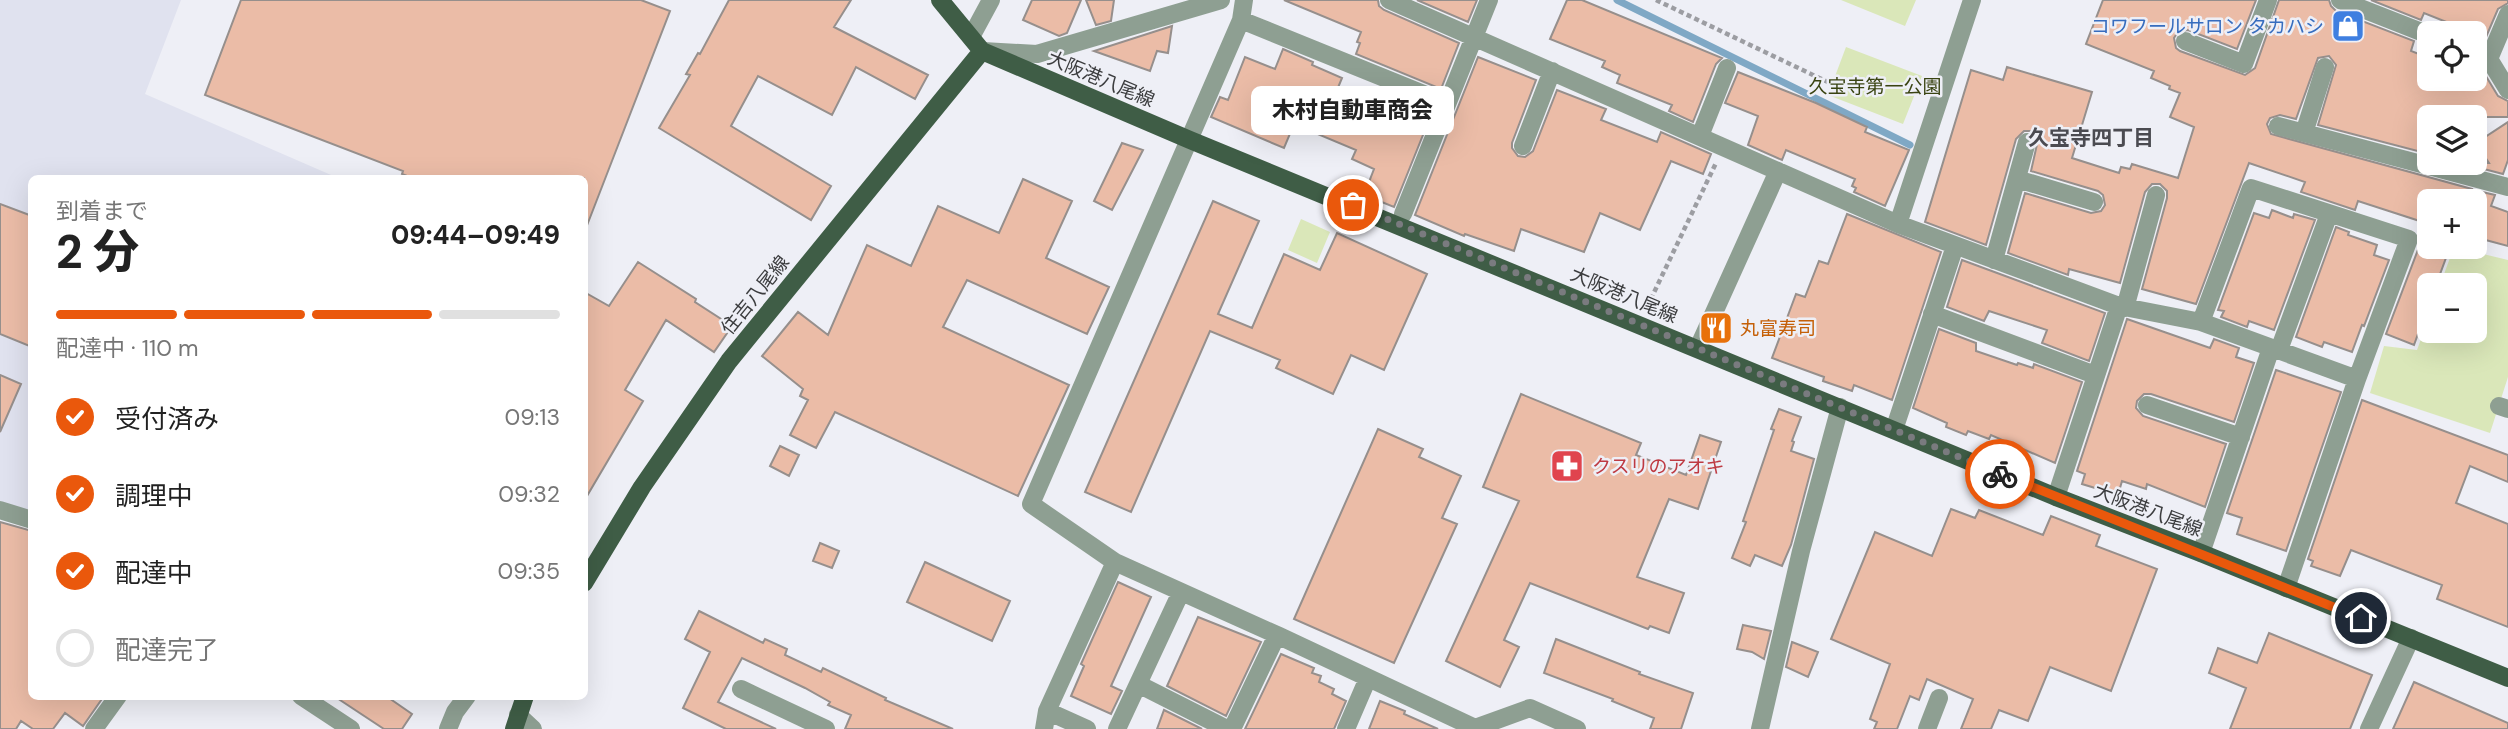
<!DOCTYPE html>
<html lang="ja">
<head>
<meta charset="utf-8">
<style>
	body { margin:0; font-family:"DM Sans","Noto Sans JP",sans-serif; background:#f6f6f6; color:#222; height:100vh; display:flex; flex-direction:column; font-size:26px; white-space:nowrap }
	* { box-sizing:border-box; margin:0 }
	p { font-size:23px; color:#767676 }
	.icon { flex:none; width:38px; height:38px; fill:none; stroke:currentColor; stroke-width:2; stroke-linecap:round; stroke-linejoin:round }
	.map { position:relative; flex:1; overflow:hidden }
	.panel { position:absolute; left:28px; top:175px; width:560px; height:525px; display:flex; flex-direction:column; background:#fff; border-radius:10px; box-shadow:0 7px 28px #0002 }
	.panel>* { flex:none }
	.buttons { position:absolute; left:2417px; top:21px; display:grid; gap:14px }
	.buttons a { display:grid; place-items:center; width:70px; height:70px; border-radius:10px; background:#fff; box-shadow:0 7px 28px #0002; font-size:35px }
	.pin { position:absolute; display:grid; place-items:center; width:60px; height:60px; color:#fff; margin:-30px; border:4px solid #fff; border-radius:50%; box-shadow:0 2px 7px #0007 }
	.courier { position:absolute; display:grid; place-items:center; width:70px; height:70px; margin:-35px; border:5px solid #ea580c; border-radius:50%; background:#fff; color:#222; box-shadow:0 2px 9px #0007 }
	.bubble { position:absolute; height:49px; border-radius:10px; background:#fff; box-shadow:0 7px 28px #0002; font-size:23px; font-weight:800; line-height:49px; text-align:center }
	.overview em { font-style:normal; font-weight:800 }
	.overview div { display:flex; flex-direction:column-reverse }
	.overview { display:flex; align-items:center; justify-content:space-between; height:119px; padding:0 28px }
	h1 { font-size:46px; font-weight:800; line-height:52px }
	.bar { display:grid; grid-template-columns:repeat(4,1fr); gap:10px 7px; align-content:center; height:84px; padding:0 28px }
	.bar i { height:9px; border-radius:5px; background:#e0e0e0 }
	.bar .active { background:#ea580c }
	.bar p { grid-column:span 4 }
	ol { padding:0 28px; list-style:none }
	li { display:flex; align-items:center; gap:21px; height:77px }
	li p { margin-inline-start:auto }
	li .icon { padding:7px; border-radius:50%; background:#ea580c; color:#fff; stroke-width:4 }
	li:last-child { color:#767676 }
	li i { width:38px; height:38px; border:4px solid #e0e0e0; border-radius:50% }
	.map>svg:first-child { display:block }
	.built { fill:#e0e2ef }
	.green { fill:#dae7b9 }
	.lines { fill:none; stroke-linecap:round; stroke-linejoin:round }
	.stream { stroke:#7fa8c5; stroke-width:7 }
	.building { fill:#ebbca7; stroke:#968f8c; stroke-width:2 }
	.path { stroke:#9c9da2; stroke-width:4.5; stroke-dasharray:5 3.5; stroke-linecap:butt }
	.minor { stroke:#8e9f92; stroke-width:18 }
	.major { stroke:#3f5d46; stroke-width:18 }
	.done { stroke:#7a7b7f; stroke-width:7; stroke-dasharray:0 12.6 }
	.route { stroke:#ea580c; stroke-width:9 }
	.labels { text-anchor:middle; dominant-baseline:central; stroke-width:5; stroke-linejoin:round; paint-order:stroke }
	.shop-label { font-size:19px; fill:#366cbe; stroke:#eeeff6; text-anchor:end }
	.street-label { font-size:19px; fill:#3c3d3f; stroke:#eeeff6 }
	.park-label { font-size:19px; fill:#3a4412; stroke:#eeeff6 }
	.food-label { font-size:19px; fill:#c56008; stroke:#eeeff6; text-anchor:start }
	.health-label { font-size:19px; fill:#be3a42; stroke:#eeeff6; text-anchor:start }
	.neighbourhood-label { font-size:21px; font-weight:bold; fill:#4b4b51; stroke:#eeeff6 }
</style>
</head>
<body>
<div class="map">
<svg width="2508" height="729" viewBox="0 0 2508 729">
	<rect width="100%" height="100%" fill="#eeeff6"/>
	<path class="built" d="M0 0H181L145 94 338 178H32L31 528 0 514Z"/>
	<path class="green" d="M1841 0H1916L1905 26Z
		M1846 47 1922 76 1903 124 1828 95Z
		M1301 219 1330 232 1317 263 1288 250Z
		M2454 247 2508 260V377L2490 433 2370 393 2384 346 2417 350 2429 317V331H2474V285H2440Z"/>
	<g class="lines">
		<path class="stream" d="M1617 0 1910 145"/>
	</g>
	<path class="building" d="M241 0H641L670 11 586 228 584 178H412L402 174 403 171 205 95Z
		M729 0H851L834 27 928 75 915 99 856 67 832 115 758 76 731 126 831 186 811 220 659 128 690 75 686 74 698 53 700 54Z
		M1032 0H1081L1067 33 1059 36 1023 20Z
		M1086 0H1114L1111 21 1096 25Z
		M1284 0H1378L1379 6 1384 10 1459 43 1441 89 1356 54 1360 43 1357 42 1361 32Z
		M1417 0H1477L1468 22Z
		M1567 0H1582L1722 58 1716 64 1693 122 1669 111 1672 105 1617 83 1620 75 1602 67 1605 61 1550 39Z
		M2103 0H2256L2237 49 2188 30 2178 32 2174 38 2176 48 2180 51 2245 75 2255 68 2279 0H2329L2331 6 2336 11 2414 41 2411 51 2429 58V79H2474V65L2481 68 2498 96 2508 101V117H2429V154L2318 125 2336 65 2329 56 2318 58 2296 119 2280 115 2270 118 2267 124 2271 134 2472 189 2467 201H2429V224L2358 201 2355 210 2301 192 2305 182 2249 163 2196 304 2142 289 2167 198V191L2160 184H2152L2145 192 2120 283 2069 269 2068 275 2008 253 2025 193 2091 213 2101 211 2105 205 2103 195 2098 191 2031 171 2038 140 2031 131H2024L2016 139 1986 245 1925 222 1971 70 2003 80 2007 67 2092 92 2072 158 2119 173 2121 167 2130 169 2132 164 2178 178 2194 127 2170 117 2180 93 2169 89 2170 86 2151 78 2154 71 2086 44Z
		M2371 0H2508V3L2498 9 2483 44 2474 42V33L2424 13 2421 20Z
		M1172 26 1168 53 1157 51 1150 71 1094 51Z
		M1283 49 1313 62 1312 65 1342 78 1337 90 1375 107 1382 89 1433 110 1394 207 1364 195 1374 169 1352 159 1356 150 1294 124 1284 148 1211 117 1220 97 1228 100 1245 57 1275 69Z
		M1478 57 1536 80 1512 143V148L1518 156 1525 157 1533 151 1557 90 1606 109 1601 120 1657 142 1661 132 1711 154 1703 174 1671 161 1640 230 1600 213 1584 252 1521 229 1514 251 1465 234 1464 236 1415 215Z
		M1738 72 1816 103 1867 127 1865 132 1909 150 1885 206 1854 192 1856 188 1852 186 1855 179 1786 150 1782 160 1748 145 1758 116 1725 103Z
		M2508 122V160L2503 174 2461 163H2489L2476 143Z
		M1122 143 1143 150 1112 210 1094 201Z
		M1023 179 1072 201 1046 258 1109 287 1087 334 967 280 943 327 1069 385 1018 496 835 412 816 448 790 435 808 400 800 396 803 389 762 356 798 312 828 335 867 245 911 266 938 206 999 233Z
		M2474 190 2495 195 2491 206 2508 212V246L2478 238 2474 243Z
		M1213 201 1259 221 1218 314 1252 328 1284 254 1320 270 1337 233 1427 274 1384 370 1351 355 1333 394 1276 368 1280 360 1210 331 1131 512 1085 492Z
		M0 204 32 216V347L0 334Z
		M2272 210 2293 218 2294 214 2315 220 2274 330 2249 321 2247 327 2221 317 2224 311 2218 310 2254 213 2269 218Z
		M1847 214 1941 252 1892 400 1854 385 1852 391 1823 381 1824 377 1772 358 1796 294 1805 297 1819 261 1828 264Z
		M2336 227 2349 232 2348 235 2377 245 2374 255 2389 260 2364 326 2362 325 2352 352 2324 342 2322 347 2296 337Z
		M2419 247H2450L2436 285H2429V303L2414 345 2386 334Z
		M1962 260 2105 313 2089 361 2042 343 2047 330 1989 311 1984 321 1947 307Z
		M638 262 696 299 695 302 732 326 714 352 666 320 625 390 643 401 584 501V292L609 306Z
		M2127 319 2210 348 2214 339 2239 348 2236 357 2254 363 2234 422 2151 394H2144L2137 401 2136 408 2143 416 2226 444 2205 507 2147 484 2146 489 2122 481 2118 495 2082 484 2085 474 2077 471Z
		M1939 329 1976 343V351L2017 365 2018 363 2033 368 2034 364 2082 382 2055 463 1991 435 1989 439 1968 431 1966 435 1946 427 1947 423 1913 408Z
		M2276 370 2341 392 2286 551 2237 534 2242 518 2227 513Z
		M0 375 21 384 0 432Z
		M1521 394 1641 443 1636 455 1686 475 1700 435 1721 442 1698 509 1669 499 1637 577 1684 593 1669 633 1650 626 1648 629 1530 583 1504 640 1519 647 1500 687 1446 661 1519 501 1483 487Z
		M2362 400 2508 455V482L2470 466 2456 503 2508 524V627L2437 599 2442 585 2351 550 2340 576 2311 566 2313 561 2308 559Z
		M1779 409 1801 417 1792 441 1794 442 1791 451 1814 459 1791 545 1782 566 1755 555 1750 566 1732 558 1746 522 1743 521 1774 430 1771 429Z
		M1378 429 1423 449 1419 457 1461 476 1442 518 1457 524 1394 663 1294 619Z
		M780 446 799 455 789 476 770 466Z
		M1951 509 1975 518 1979 510 2043 535 2051 516 2100 535 2096 546 2157 569 2111 691 2050 667 2028 721 1999 710 1991 729H1961L1973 699 1927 679 1919 700 1910 696 1897 729H1874L1877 722 1870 719 1890 664 1831 639 1875 532 1932 556Z
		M0 522 32 531V696H104L83 726 65 713 53 729H33L21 721 16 729H0Z
		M820 543 839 551 832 568 813 561Z
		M925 562 1010 601 992 641 907 602Z
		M1118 582 1151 597 1111 686 1122 691 1111 714 1071 696 1084 666 1081 664Z
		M699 611 763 643 765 639 787 649 785 655 821 672 823 668 886 698 885 700 953 729H845L851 715 828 705 830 702 805 688 742 658 718 702 776 729H726L683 708 710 652 685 639Z
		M1198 617 1261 642 1226 716 1167 686Z
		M1743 625 1771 631 1764 659 1752 652 1737 649Z
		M2269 633 2372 675 2350 729H2230L2246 688 2209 673 2218 648 2257 663Z
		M1556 639 1640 672 1639 674 1693 693 1681 729H1650L1654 718 1612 701 1613 699 1544 673Z
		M1792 642 1818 652 1808 677 1786 667Z
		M1281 654 1314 668 1312 673 1321 676 1319 682 1334 689 1332 694 1346 701 1334 729H1245Z
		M2414 682 2508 723V729H2393Z
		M334 696H386L412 714 402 729H384Z
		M1380 701 1405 711 1404 714 1438 729H1369Z
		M1164 710 1202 729H1157Z"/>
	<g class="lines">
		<path class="path" d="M1656 0 1834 85
			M1647 307 1716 163"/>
		<path class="minor" d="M1244 0 1241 20 1446 103
			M1389 0 1898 224 2119 306 2201 322 2357 379
			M2340 0 2429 35
			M971 37 991 0
			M2185 41 2244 64 2268 0
			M983 51 1037 54 1221 0
			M2474 53 2489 59 2508 90
			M2489 59 2508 14
			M2278 126 2508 187
			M2304 133 2325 67
			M1700 136 1727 68
			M1523 146 1552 71
			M2017 179 2094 202
			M1403 214 1489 0
			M1898 224 1972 0
			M1994 260 2027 142
			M2125 308 2156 195
			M1932 314 2095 375
			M2201 322 2251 188 2409 239 2357 379 2286 588
			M1698 348 1778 171
			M2279 350 2329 214
			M2147 405 2241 437
			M2499 406 2508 409
			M1894 430 1955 246
			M2056 497 2119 306
			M0 510 32 520
			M2201 553 2271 348
			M1277 635 1475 728 1530 708 1577 729
			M1138 684 1227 729
			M741 689 826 729
			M301 696 351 729
			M1047 711 1087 729
			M518 715 533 729
			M94 729 118 696
			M448 729 455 712 467 696
			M1044 729 1047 711 1115 562
			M1117 729 1181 592
			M1232 729 1277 635 1115 562 1031 504 1241 20
			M1346 729 1368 678
			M1760 729 1801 551 1840 407
			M1927 729 1939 698
			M2369 729 2411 638"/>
		<path class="major" d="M940 0 982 51 1190 140 2056 497 2201 553 2508 678
			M584 583 642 487 729 361 982 51
			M514 729 525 696"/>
	</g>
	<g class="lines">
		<path class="done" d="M1353 205 2000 474"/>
		<path class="route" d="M2000 474 2361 618"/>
	</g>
	<defs>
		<symbol id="shop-square" viewBox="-11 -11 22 22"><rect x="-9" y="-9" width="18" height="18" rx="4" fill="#3f7fe0" stroke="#eeeff6"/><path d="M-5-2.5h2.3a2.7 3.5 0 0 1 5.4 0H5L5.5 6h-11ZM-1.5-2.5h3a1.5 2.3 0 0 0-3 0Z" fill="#fff"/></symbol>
		<symbol id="restaurant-square" viewBox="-11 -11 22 22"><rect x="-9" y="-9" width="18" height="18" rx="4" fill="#e8710a" stroke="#eeeff6"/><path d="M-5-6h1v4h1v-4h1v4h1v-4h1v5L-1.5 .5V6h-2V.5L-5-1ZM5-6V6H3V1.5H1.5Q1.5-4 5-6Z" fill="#fff"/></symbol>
		<symbol id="pharmacy-square" viewBox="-11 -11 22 22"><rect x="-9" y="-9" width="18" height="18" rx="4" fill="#e0444e" stroke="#eeeff6"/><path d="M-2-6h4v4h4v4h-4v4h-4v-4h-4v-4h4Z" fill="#fff"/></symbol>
	</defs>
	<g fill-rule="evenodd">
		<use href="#shop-square" x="2329" y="7" width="38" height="38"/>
		<use href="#restaurant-square" x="1697" y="309" width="38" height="38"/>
		<use href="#pharmacy-square" x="1548" y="447" width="38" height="38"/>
	</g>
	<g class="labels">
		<g class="shop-label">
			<text x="2324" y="26">コワフールサロン タカハシ</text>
		</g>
		<g class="street-label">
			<text transform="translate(1101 79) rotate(23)">大阪港八尾線</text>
			<text transform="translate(755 295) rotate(-51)">住吉八尾線</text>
			<text transform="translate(1624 295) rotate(23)">大阪港八尾線</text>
			<text transform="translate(2148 510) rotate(21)">大阪港八尾線</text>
		</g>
		<g class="park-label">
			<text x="1875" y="86">久宝寺第一公園</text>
		</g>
		<g class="food-label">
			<text x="1740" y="328">丸富寿司</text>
		</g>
		<g class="health-label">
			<text x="1592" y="466">クスリのアオキ</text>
		</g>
		<g class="neighbourhood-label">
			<text x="2091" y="138">久宝寺四丁目</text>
		</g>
	</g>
</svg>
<div class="buttons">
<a><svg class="icon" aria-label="locate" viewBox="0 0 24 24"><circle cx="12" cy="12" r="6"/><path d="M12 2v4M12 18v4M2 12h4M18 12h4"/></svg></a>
<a><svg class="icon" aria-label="layers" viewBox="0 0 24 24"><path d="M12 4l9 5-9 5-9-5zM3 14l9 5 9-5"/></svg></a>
<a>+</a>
<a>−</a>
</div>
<div class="pin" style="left:1353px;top:205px;background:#ea580c"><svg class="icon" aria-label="bag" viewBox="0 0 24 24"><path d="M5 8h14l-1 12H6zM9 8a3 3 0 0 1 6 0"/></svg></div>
<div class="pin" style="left:2361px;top:618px;background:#1f2937"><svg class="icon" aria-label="home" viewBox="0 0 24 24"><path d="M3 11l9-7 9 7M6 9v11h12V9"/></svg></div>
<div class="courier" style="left:2000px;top:474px"><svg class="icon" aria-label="bike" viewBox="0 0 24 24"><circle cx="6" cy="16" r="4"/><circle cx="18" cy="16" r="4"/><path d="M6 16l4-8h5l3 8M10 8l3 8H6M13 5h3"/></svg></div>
<div class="bubble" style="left:1251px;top:86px;width:203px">木村自動車商会</div>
<section class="panel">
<div class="overview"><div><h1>2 分</h1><p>到着まで</p></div><em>09:44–09:49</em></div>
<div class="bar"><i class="active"></i><i class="active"></i><i class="active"></i><i></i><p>配達中 · 110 m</p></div>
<ol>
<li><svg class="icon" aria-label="check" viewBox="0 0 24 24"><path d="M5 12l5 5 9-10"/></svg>受付済み<p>09:13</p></li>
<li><svg class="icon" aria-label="check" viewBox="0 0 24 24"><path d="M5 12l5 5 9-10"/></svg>調理中<p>09:32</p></li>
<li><svg class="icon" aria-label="check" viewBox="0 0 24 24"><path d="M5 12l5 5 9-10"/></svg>配達中<p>09:35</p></li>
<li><i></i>配達完了</li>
</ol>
</section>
</div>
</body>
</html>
